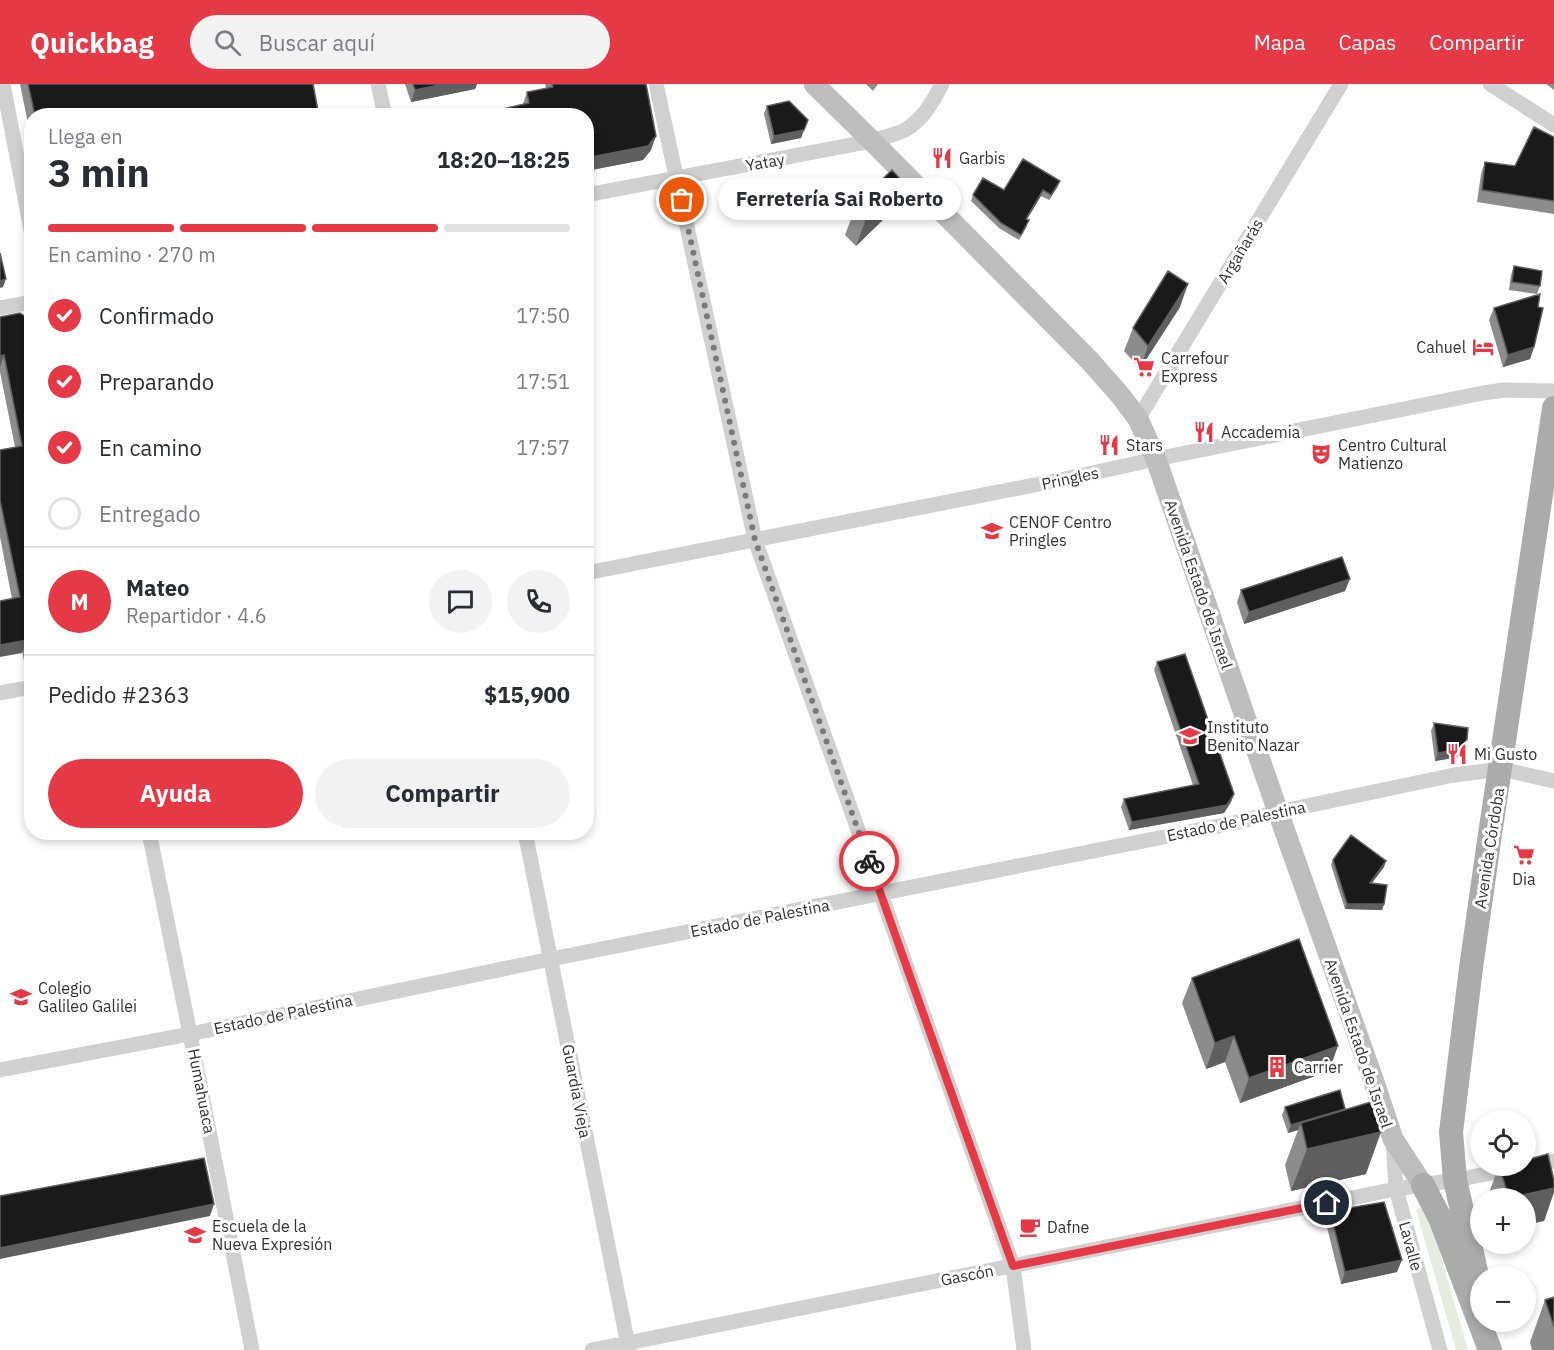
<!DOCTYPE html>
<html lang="es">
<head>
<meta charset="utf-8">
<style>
	body { margin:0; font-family:"IBM Plex Sans",sans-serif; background:#f2f2f3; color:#2b2b33; height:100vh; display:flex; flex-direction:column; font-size:22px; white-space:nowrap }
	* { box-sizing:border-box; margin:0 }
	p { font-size:20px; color:#7c7c81 }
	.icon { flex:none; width:33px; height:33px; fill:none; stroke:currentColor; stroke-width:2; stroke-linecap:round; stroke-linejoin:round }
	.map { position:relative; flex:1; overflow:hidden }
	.details { position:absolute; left:24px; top:24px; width:570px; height:732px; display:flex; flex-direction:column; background:#fff; border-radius:24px; box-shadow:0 3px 9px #0003 }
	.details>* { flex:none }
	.fabs { position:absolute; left:1470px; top:1026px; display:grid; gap:12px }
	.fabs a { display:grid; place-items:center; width:66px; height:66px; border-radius:50%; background:#fff; box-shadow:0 3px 9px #0003; font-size:30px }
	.pin { position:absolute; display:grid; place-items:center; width:51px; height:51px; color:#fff; margin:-26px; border:3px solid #fff; border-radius:50%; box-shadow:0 2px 6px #0007 }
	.courier { position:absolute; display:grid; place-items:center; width:60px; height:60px; margin:-30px; border:4px solid #e63946; border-radius:50%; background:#fff; color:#222; box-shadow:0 2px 8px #0007 }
	.bubble { position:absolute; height:42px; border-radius:21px; background:#fff; box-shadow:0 3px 9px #0003; font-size:20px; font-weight:700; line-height:42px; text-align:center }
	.summary em { font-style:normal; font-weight:700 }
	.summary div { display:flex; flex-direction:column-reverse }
	.summary { display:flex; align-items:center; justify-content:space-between; height:102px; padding:0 24px }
	h1 { font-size:39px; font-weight:700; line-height:45px }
	.bar { display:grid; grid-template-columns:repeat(4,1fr); gap:9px 6px; align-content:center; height:72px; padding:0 24px }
	.bar i { height:8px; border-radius:4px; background:#e1e1e2 }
	.bar .selected { background:#e63946 }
	.bar p { grid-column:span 4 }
	.line { display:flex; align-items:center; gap:15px; padding:0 24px; border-top:2px solid #e1e1e2 }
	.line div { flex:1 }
	.round { display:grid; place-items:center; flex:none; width:63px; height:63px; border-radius:32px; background:#f2f2f3 }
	ol { padding:0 24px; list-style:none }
	li { display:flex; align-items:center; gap:18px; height:66px }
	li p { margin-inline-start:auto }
	li .icon { padding:6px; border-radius:50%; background:#e63946; color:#fff; stroke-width:4 }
	li:last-child { color:#7c7c81 }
	li i { width:33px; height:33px; border:3px solid #e1e1e2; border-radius:50% }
	.cta { display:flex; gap:12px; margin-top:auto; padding:12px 24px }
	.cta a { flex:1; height:69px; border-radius:36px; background:#e63946; color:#fff; font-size:24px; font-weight:700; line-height:69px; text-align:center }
	.cta a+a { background:#f2f2f3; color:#2b2b33 }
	header { display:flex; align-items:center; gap:36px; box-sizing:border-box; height:84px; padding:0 30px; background:#e63946; color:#fff }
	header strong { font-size:28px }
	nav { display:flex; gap:33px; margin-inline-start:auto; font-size:21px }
	.search { width:420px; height:54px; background:#f2f2f3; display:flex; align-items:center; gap:15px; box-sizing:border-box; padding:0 21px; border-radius:33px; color:#7c7c81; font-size:22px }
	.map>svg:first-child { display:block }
	.green { fill:#e6ecdf }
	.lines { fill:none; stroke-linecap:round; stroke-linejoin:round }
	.minor { stroke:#d0d0d0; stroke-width:15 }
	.secondary { stroke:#bdbdbd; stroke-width:21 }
	.primary { stroke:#ababab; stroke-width:24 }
	.wall { fill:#8c8c8c }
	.shaded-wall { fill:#5f5f5f }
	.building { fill:#1a1a1a; stroke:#5f5f5f; stroke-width:1.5 }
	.done { stroke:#7a7a7a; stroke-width:6; stroke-dasharray:0 10.8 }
	.route { stroke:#e63946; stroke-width:8 }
	.labels { text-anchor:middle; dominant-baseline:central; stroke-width:6; stroke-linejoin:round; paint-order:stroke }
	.poi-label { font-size:16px; fill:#333; stroke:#fff; text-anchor:start }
	.street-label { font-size:16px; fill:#333; stroke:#fff }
</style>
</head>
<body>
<header>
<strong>Quickbag</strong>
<div class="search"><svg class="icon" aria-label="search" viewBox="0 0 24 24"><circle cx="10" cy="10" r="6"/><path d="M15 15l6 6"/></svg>Buscar aquí</div>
<nav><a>Mapa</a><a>Capas</a><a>Compartir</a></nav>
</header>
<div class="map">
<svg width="1554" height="1266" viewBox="0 0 1554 1266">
	<rect width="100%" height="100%" fill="#fff"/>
	<path class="green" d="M1419 1124H1427L1468 1266H1456L1416 1126Z"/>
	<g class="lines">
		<path class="minor" d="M3 0 32 151
			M378 0 385 32
			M656 0 755 456 1013 1182 1024 1266
			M1490 0 1554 41
			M586 111 872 57C883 53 895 51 905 46 923 36 933 17 942 0
			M0 224 32 218
			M1138 335 1341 0
			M586 489 1065 395 1156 375 1483 309 1504 306 1554 307
			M0 609 32 603
			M149 748 190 950 252 1266
			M525 748 629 1266
			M0 986 190 950 551 875 1234 739 1278 728 1454 691 1501 685 1554 697
			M1393 1056 1396 1105 1440 1266
			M592 1266 1396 1105 1455 1096 1554 1077"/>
		<path class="secondary" d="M814 0 872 57 1090 277 1120 311 1138 335 1156 375 1278 728 1373 995 1393 1055 1423 1101"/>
		<path class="primary" d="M1423 1101 1440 1134 1490 1266
			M1480 1204 1455 1096 1451 1048 1471 884 1489 757 1554 324"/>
	</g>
	<path class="wall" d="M20 0H316L313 1 319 32H32V59Z
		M405 0H477L475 5 411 18Z
		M545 0H646L651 66 643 76 586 87V32H501L503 25 523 20 527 8 546 4Z
		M866 0H878L873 7Z
		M1546 0H1554V6Z
		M767 22 801 54 771 60 764 30Z
		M1554 53V130L1477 118 1481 90 1485 78 1515 82Z
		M902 97 890 129 856 162 845 151 857 119Z
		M1058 102 1049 116 1041 112 1027 135V142L1019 156 999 144 971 117 973 111 1004 106Z
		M1514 182 1540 202 1537 210 1509 206 1511 191Z
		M1180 223 1140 285 1124 267 1133 244Z
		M1494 224 1534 263 1530 275 1503 283 1489 236Z
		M20 229 32 581 25 582 0 453V366L15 363 0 288V233Z
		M1241 506 1345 507 1244 540 1237 518Z
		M1157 578 1234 710 1231 718 1224 729 1129 746 1121 723 1124 715 1193 701 1154 586Z
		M1434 639 1459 673 1435 677 1431 647Z
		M1333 776 1384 783 1372 799 1384 820 1382 826 1345 825 1331 781Z
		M1192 894 1329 987 1240 1019 1225 978 1206 985 1182 919Z
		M1285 1023 1345 1025 1366 1090 1291 1107 1285 1081 1298 1046 1288 1049 1282 1031Z
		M1499 1082 1554 1097V1108L1544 1137 1526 1114H1487Z
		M1330 1127 1397 1188 1341 1200 1326 1139Z
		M1554 1213V1266H1532L1530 1258 1545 1216Z"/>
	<path class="shaded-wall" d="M444 0H477L475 5 411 18 415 6Z
		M808 36 801 54 771 60 774 52Z
		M656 52 651 66 643 76 586 87V74Z
		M902 97 890 129 856 162 868 129Z
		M1060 97 1058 102 1049 116 1051 111Z
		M1043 106 1041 112 1024 140 1026 135Z
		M6 195 3 203 0 204V197Z
		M1188 200 1180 223 1140 285 1148 262Z
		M1534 263 1530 275 1503 283 1508 271Z
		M4 271 0 283V272Z
		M1350 495 1345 507 1244 540 1249 528Z
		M27 556 22 569 0 573V561Z
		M30 569H32V581L25 582Z
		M1467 655 1459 673 1435 677 1438 669Z
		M1234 710 1231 718 1224 729 1129 746 1132 738Z
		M1386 777 1384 783 1368 804 1370 799Z
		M1347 820H1384L1382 826 1345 825Z
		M1234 952 1225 978 1206 985 1215 959Z
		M1338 962 1329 987 1240 1019 1249 994Z
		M1345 1025 1301 1039 1298 1046 1288 1049 1291 1041Z
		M1381 1048 1366 1090 1291 1107 1307 1065Z
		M1554 1104V1108L1544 1137 1526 1141V1114H1512Z
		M214 1120 210 1132 0 1175V1164Z
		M1402 1176 1397 1188 1341 1200 1345 1188Z"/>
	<path class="building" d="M28 0H313L319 32H133V30L127 32H35Z
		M413 0H444L415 6Z
		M552 0H646L656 52 648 62 586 74V32H505L503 25 529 19 527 8 553 3Z
		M789 17 808 36 804 46 774 52 767 22Z
		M1534 43 1554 53V117L1482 106 1485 78 1515 82Z
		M1023 75 1060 97 1051 111 1043 106 1026 135 1029 136 1021 151 1001 139 973 111 983 94 1004 106Z
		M892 86 902 97 868 129 857 119Z
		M0 169 6 195 0 197Z
		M1514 182 1542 187 1540 202 1512 198Z
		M1168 187 1188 200 1148 262 1133 244Z
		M1540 210 1538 223 1543 224 1534 263 1508 271 1494 224Z
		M20 229 32 237V569H30L27 556 0 561V517L20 513 0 416V366L22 362 4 271 0 272V233Z
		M1342 473 1350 495 1249 528 1241 506Z
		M1185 570 1234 710 1227 721 1132 738 1124 715 1199 700 1157 578Z
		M1434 639 1468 644 1467 655 1462 665 1438 669Z
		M1351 751 1386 777 1370 799 1387 801 1384 820H1347L1333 776Z
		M1299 855 1338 962 1249 994 1234 952 1215 959 1192 894Z
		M1340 1006 1345 1025 1291 1041 1285 1023Z
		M1371 1018 1381 1048 1307 1065 1301 1039Z
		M1548 1070 1554 1097V1104L1509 1114 1499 1082H1526V1076Z
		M204 1074 214 1120 0 1164V1112Z
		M1384 1118 1402 1176 1345 1188 1330 1127Z
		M1554 1213V1243L1545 1216Z"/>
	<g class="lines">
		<path class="done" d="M682 116 755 456 869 777"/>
		<path class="route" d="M869 777 1013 1182 1327 1119"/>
	</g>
	<defs>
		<symbol id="restaurant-bare" viewBox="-9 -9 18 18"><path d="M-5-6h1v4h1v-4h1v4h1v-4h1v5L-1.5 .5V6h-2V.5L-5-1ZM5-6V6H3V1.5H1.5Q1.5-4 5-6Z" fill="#e63946" stroke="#fff" stroke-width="2.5" paint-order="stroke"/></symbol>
		<symbol id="hotel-bare" viewBox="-9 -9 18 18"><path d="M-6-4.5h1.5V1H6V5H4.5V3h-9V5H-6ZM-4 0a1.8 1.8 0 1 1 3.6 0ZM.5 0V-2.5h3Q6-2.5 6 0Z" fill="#e63946" stroke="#fff" stroke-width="2.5" paint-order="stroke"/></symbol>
		<symbol id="supermarket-bare" viewBox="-9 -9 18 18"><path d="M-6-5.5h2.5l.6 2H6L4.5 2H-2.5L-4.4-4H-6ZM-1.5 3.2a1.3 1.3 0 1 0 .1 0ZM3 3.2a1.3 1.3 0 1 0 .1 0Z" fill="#e63946" stroke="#fff" stroke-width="2.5" paint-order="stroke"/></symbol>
		<symbol id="theatre-bare" viewBox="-9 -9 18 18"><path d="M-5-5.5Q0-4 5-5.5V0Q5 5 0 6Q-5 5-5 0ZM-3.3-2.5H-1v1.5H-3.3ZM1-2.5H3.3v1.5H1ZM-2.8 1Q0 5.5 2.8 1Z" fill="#e63946" stroke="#fff" stroke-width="2.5" paint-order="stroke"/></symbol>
		<symbol id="school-bare" viewBox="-9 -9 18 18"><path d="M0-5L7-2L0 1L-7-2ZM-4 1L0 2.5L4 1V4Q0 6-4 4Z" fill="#e63946" stroke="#fff" stroke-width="2.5" paint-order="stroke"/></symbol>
		<symbol id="building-bare" viewBox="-9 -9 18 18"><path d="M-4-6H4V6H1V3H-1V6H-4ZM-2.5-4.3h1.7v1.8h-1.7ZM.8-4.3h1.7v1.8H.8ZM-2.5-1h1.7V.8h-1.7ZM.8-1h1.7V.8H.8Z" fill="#e63946" stroke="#fff" stroke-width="2.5" paint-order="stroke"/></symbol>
		<symbol id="cafe-bare" viewBox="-9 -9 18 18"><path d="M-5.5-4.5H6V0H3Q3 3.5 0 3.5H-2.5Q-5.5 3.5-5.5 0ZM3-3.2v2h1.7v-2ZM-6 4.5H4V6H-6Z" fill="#e63946" stroke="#fff" stroke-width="2.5" paint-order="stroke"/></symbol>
	</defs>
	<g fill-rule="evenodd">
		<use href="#restaurant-bare" x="927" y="59" width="30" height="30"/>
		<use href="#hotel-bare" x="1468" y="248" width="30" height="30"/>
		<use href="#supermarket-bare" x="1129" y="268" width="30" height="30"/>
		<use href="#restaurant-bare" x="1189" y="333" width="30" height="30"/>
		<use href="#restaurant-bare" x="1094" y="346" width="30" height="30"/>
		<use href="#theatre-bare" x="1306" y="355" width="30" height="30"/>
		<use href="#school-bare" x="977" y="432" width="30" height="30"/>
		<use href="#school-bare" x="1175" y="637" width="30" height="30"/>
		<use href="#restaurant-bare" x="1442" y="655" width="30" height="30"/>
		<use href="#supermarket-bare" x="1509" y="756" width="30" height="30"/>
		<use href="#school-bare" x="6" y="898" width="30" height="30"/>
		<use href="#building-bare" x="1262" y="968" width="30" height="30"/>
		<use href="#cafe-bare" x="1015" y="1128" width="30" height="30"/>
		<use href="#school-bare" x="180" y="1136" width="30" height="30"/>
	</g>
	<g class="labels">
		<g class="poi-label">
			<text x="959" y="74">Garbis</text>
			<text x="1466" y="263" text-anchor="end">Cahuel</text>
			<text x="1161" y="274">Carrefour<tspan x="1161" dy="18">Express</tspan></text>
			<text x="1221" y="348">Accademia</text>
			<text x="1126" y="361">Stars</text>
			<text x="1338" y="361">Centro Cultural<tspan x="1338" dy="18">Matienzo</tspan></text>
			<text x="1009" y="438">CENOF Centro<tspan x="1009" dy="18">Pringles</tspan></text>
			<text x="1207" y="643">Instituto<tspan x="1207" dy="18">Benito Nazar</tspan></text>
			<text x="1474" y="670">Mi Gusto</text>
			<text x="1524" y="795" text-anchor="middle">Dia</text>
			<text x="38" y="904">Colegio<tspan x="38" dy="18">Galileo Galilei</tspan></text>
			<text x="1294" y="983">Carrier</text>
			<text x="212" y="1142">Escuela de la<tspan x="212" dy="18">Nueva Expresión</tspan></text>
			<text x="1047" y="1143">Dafne</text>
		</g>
		<g class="street-label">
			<text transform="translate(765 78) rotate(-10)">Yatay</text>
			<text transform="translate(1240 167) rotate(-59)">Argañarás</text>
			<text transform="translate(1070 394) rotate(-12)">Pringles</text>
			<text transform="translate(1199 500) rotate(71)">Avenida Estado de Israel</text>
			<text transform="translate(1236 737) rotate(-12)">Estado de Palestina</text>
			<text transform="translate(1489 764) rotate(-81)">Avenida Córdoba</text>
			<text transform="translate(760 834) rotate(-11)">Estado de Palestina</text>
			<text transform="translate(283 930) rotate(-12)">Estado de Palestina</text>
			<text transform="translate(1359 959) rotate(71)">Avenida Estado de Israel</text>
			<text transform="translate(202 1007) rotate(79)">Humahuaca</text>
			<text transform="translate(577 1007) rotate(79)">Guardia Vieja</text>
			<text transform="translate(1411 1162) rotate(75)">Lavalle</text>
			<text transform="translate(967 1191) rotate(-11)">Gascón</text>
		</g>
	</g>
</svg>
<div class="fabs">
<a><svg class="icon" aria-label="locate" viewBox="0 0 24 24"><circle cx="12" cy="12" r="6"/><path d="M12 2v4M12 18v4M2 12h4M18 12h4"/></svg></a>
<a>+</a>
<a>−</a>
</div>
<div class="pin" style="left:682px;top:116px;background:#ea580c"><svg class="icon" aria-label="bag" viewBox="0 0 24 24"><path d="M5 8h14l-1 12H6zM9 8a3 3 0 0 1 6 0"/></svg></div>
<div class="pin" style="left:1327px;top:1119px;background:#1f2937"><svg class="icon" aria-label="home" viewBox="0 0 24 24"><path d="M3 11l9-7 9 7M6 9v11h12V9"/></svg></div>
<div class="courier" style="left:869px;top:777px"><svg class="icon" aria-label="bike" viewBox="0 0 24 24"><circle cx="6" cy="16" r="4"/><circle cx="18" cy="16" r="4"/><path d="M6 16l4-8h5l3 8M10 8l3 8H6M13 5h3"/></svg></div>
<div class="bubble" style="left:718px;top:94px;width:243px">Ferretería Sai Roberto</div>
<section class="details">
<div class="summary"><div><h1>3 min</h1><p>Llega en</p></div><em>18:20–18:25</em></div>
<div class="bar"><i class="selected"></i><i class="selected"></i><i class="selected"></i><i></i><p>En camino · 270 m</p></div>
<ol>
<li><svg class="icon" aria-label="check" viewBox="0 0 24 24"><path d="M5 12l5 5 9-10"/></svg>Confirmado<p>17:50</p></li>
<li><svg class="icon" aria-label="check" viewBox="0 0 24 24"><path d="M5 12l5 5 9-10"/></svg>Preparando<p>17:51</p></li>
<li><svg class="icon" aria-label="check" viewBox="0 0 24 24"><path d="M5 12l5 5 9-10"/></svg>En camino<p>17:57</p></li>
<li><i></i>Entregado</li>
</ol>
<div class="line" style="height:108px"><b class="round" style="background:#e63946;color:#fff">M</b><div><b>Mateo</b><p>Repartidor · 4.6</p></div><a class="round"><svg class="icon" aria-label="chat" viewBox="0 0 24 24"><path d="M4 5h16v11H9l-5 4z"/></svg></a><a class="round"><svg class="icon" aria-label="phone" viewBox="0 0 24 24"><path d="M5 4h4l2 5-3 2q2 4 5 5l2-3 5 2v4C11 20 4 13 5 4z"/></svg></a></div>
<div class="line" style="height:78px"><div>Pedido #2363</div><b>$15,900</b></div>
<div class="cta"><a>Ayuda</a><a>Compartir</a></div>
</section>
</div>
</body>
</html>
